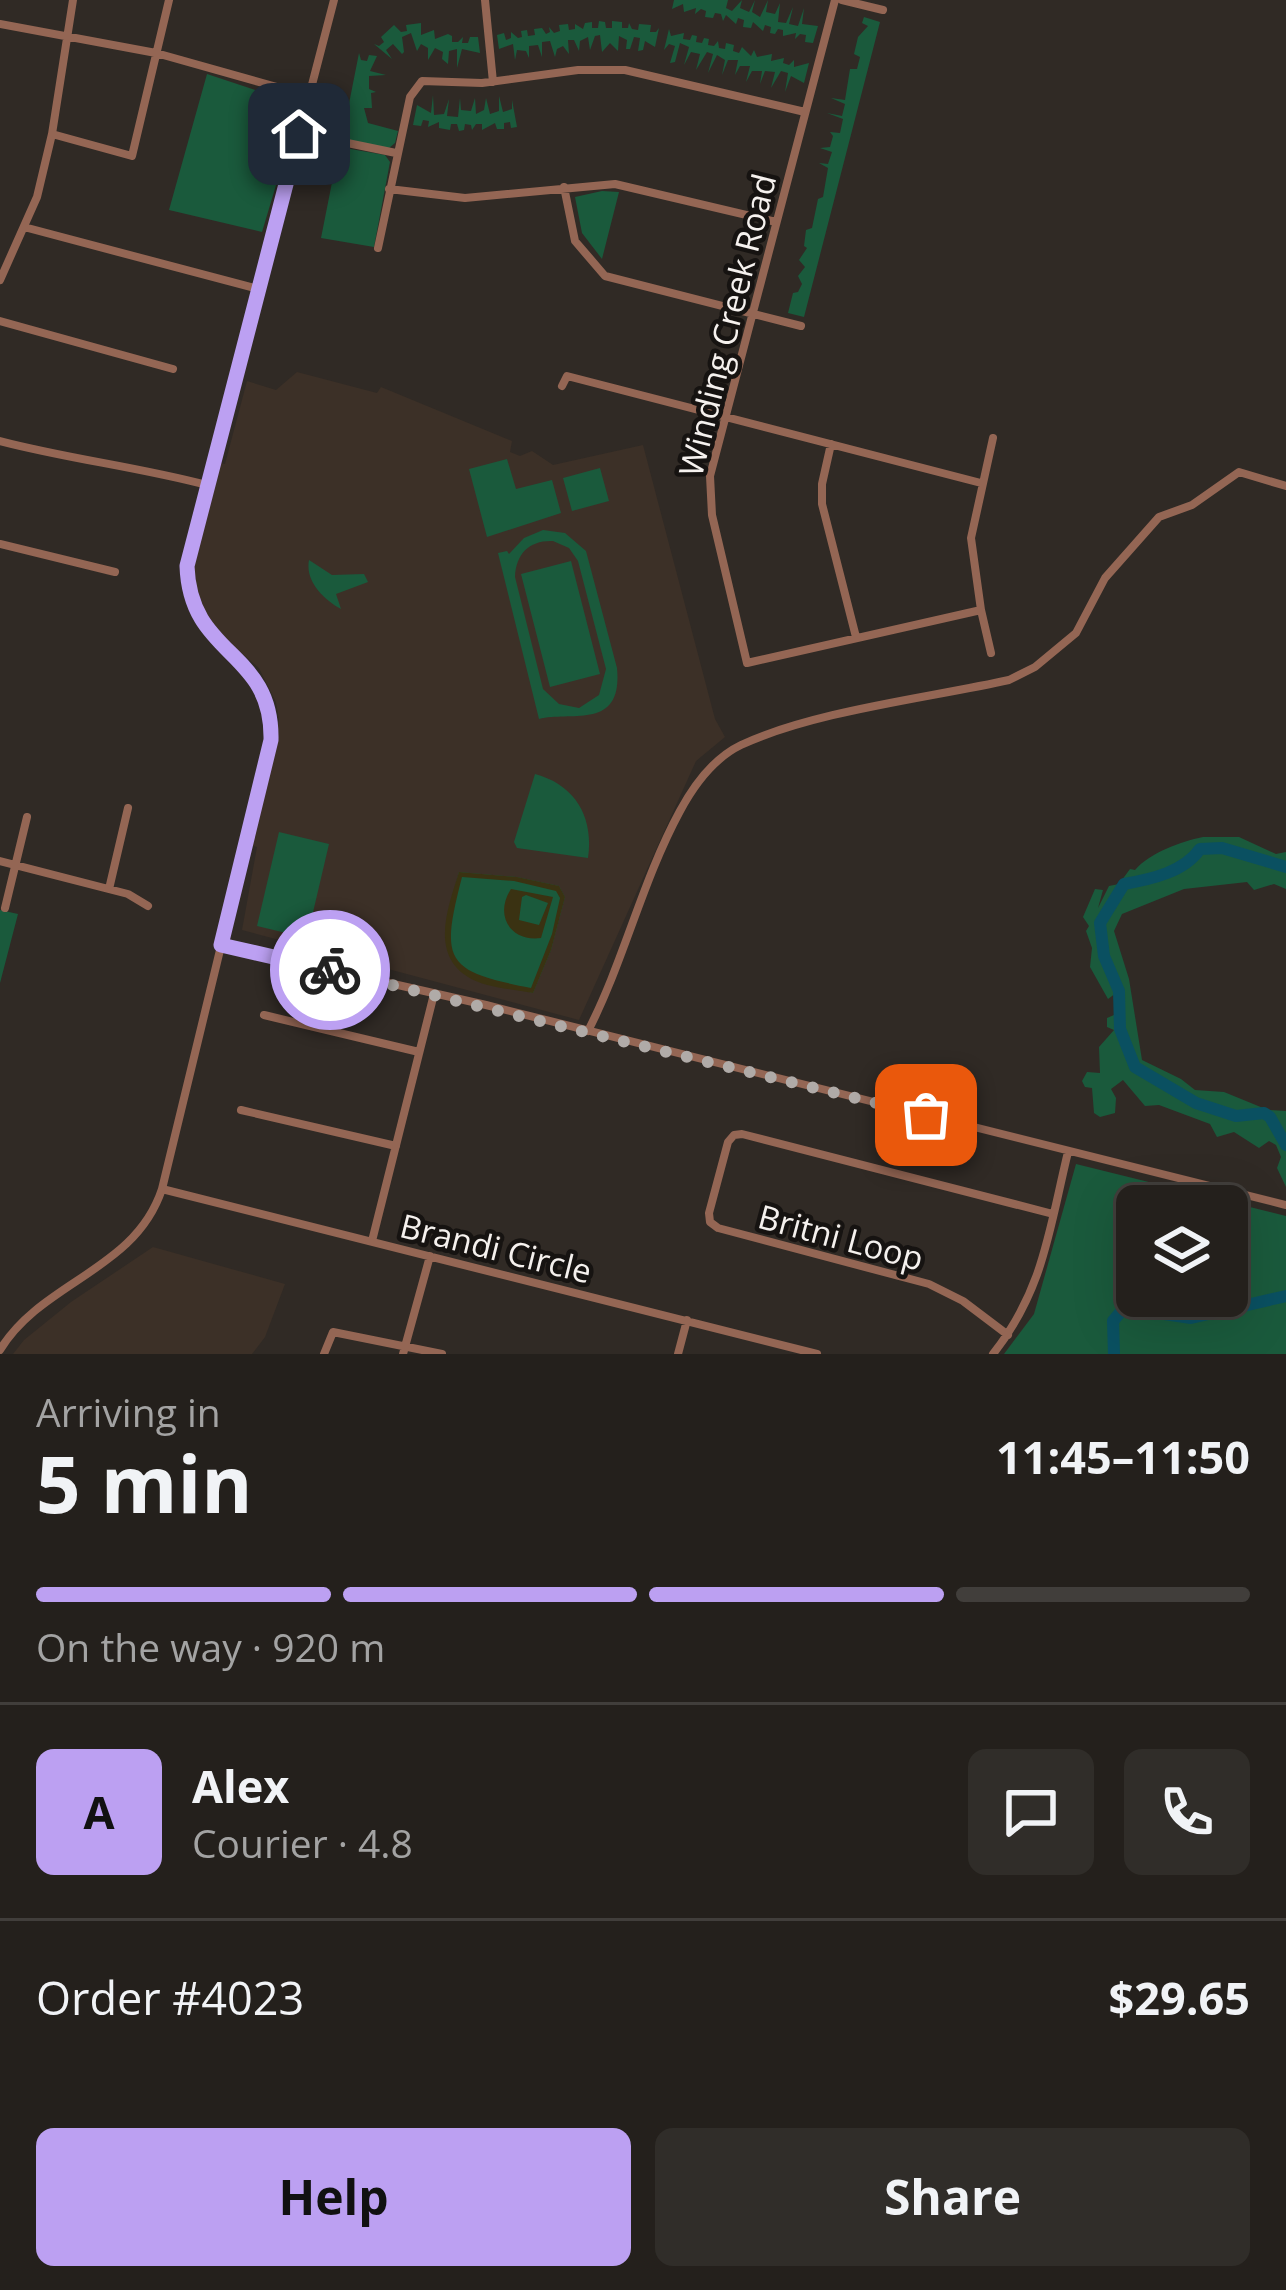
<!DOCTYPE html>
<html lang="en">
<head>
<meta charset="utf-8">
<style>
	body { margin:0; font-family:"Open Sans",sans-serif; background:#302d29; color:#f1f3f6; height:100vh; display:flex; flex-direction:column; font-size:45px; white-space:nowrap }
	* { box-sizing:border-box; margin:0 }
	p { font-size:39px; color:#a3a3a3 }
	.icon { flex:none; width:66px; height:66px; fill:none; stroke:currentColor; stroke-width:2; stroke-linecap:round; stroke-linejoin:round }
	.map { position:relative; height:1354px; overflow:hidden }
	.panel { display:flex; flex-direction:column; background:#24201c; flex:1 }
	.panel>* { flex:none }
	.controls { position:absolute; left:1116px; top:1185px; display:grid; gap:24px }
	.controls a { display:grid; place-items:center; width:132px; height:132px; border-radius:18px; background:#24201c; box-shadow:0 12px 48px #0002,0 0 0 3px #413e3b; font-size:60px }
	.pin { position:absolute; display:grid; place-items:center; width:102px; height:102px; color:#fff; margin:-51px; border-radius:24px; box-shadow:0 6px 18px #0006 }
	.courier { position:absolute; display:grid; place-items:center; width:120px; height:120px; margin:-60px; border:9px solid #bca0f2; border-radius:50%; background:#fff; color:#222; box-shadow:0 3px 15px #0007 }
	.summary em { font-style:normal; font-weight:700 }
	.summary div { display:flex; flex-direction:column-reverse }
	.summary { display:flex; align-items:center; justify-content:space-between; height:204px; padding:0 36px }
	h1 { font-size:78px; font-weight:700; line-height:90px }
	.bar { display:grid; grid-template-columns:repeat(4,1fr); gap:18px 12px; align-content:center; height:144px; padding:0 36px }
	.bar i { height:15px; border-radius:9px; background:#413e3b }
	.bar .current { background:#bca0f2 }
	.bar p { grid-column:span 4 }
	.line { display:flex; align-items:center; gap:30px; padding:0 36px; border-top:3px solid #413e3b }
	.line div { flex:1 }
	.round { display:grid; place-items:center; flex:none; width:126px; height:126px; border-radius:18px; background:#302d29 }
	.primary-button { display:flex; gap:24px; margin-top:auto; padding:24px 36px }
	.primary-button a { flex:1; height:138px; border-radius:18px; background:#bca0f2; color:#111; font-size:48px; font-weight:700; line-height:138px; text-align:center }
	.primary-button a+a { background:#302d29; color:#f1f3f6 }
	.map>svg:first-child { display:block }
	.built { fill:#3c3027 }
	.green { fill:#1a5a3c; fill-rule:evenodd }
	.sand { fill:#3a3212; fill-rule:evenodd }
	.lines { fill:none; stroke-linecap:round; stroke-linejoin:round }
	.river { stroke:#0a5061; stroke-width:12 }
	.minor { stroke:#946654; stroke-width:8 }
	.done { stroke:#b0aba8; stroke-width:12; stroke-dasharray:0 21.6 }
	.route { stroke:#bca0f2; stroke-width:15 }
	.labels { text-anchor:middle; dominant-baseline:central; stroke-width:9; stroke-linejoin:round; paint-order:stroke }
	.street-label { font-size:33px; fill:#f5f1ee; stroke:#161311 }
</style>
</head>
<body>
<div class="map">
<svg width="1286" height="1354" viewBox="0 0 1286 1354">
	<rect width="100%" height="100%" fill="#302a25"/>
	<path class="built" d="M297 372 377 393 381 387 512 441 510 452 520 456 532 451 553 465 643 445 715 719 725 737 696 761 579 1020 242 930 257 847 251 845 279 720 276 702 259 668 224 638 201 610 195 598 194 568 219 463 225 464 247 381 276 390Z
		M153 1247 285 1284 265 1337 252 1354H13L24 1340 71 1302Z"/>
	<path class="green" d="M674 0H728L726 8 732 11 742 0 740 8 749 12 755 0 752 12 760 17 768 0 766 12 775 14 780 3 778 22 786 23 793 7 789 24 798 26 804 8 802 24 818 26 813 43 805 42 806 35 800 34 795 39 796 33 783 36V30L778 29 775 34 770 33 771 27 765 25 763 31 753 22 751 28 743 27 744 20 738 18 736 24 726 15 723 21 721 14 715 13 713 18 705 17 706 11 701 9 695 14 696 8 684 12 683 4 672 9Z
		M864 17 880 22 804 317 788 313 793 293 798 292 802 284 798 276 805 267 799 260 807 248 804 246 806 230 812 228 818 199 823 197 828 168 819 163 828 164 832 152 820 148 830 147 833 136 830 132 840 133 843 119 827 113 842 116 845 104 831 98 845 100 850 69H857L860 57 854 54 858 37 868 26 862 23Z
		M599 21 605 22 606 28H612V21L622 22V28H628L629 23 632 29 638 30 639 24 651 25 650 32H656L659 28 655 47 645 41 643 50 638 51 640 38 634 37 630 49H626L627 40 619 36 618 51 610 43 602 52 600 35 595 36 590 50 588 37 580 41 579 51 574 40H568L569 54 563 46 557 49 555 57 550 41 542 42V57L538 45 529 46V58L526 51 517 50 515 60 513 44 499 49 497 35 504 33 506 40 511 38V32L518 38 522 37 521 31 527 30 528 36 535 35 534 29 542 28 546 34 550 32 549 27 554 33 560 31 559 25 568 24 569 30 575 29V24L583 29 585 23 592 22V28H598Z
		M421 23V35L434 30 435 39 448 34 452 36V42H458L463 37 462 43H468L470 37H478L480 53 462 49 457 68V49L449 51 448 64 442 59 443 52 435 48 428 60V48L421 44 417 51 411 33 402 37 404 52 402 54 393 44 386 50 392 59 374 44 379 46 384 42 381 37 394 25 401 32 407 31 406 25Z
		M669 29 671 36 684 33 683 39 690 40 692 35 697 36 696 42 702 43 704 38 709 39 708 45 714 46 718 41 719 48 725 49 726 43 734 45 733 51 739 53 742 47 751 56 754 50 757 57 772 54 771 61 784 58 783 63 789 65 794 60V67L809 63 804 83 791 76 785 92 788 73 781 71 771 88 775 72 765 71 760 84 762 71H752L746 82 750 66H740L735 75 738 60H728L722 75 725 60 717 55 708 73 713 54 707 52 696 70 700 54 691 52 684 65 689 47 680 43 675 62 670 63 675 46 669 44 664 50Z
		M359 53 361 60 367 61 369 55 377 56 370 71 386 75 369 76V89L376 92 371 93 372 108H364L368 123 398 131 395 143 389 148 342 139Z
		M207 74 300 105 262 232 169 210Z
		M433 95 434 115 444 114 449 99 447 116 458 117 460 98 461 110 471 111 475 98 476 114 484 110 486 98 490 114 499 111V96L503 112 512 109V100L517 127 511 128 510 122 504 123V129H497L495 123 482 130V124H476L472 130 471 125 465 124 464 130 459 131 457 124H451L450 130 439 128V122L428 127 429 121 423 120 421 126 413 125 417 105 431 113Z
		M339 147 385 155 390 162 374 247 321 238Z
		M602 191 619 192 602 259 582 233 575 197Z
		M507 459 516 489 552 480 561 513 487 537 469 469Z
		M600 468 609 501 572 511 563 478Z
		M543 530 565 533 586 551 617 668C623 731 572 711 539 719L498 553 507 551 509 554 524 538ZM553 541 569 548 578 561 606 669 599 695 579 708 559 704 543 689 515 577C516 553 530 540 553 541Z
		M309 560 332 575 364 574 368 582 336 594 341 609C323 599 305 581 309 560Z
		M571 561 600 674 550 687 521 574Z
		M535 774C576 785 594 818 588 858L517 848 514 842Z
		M279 832 329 844 307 938 257 926Z
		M1203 837H1239L1276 854 1286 852V889L1274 884 1254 890 1247 882 1184 889 1122 914 1114 931 1129 979 1142 1060 1181 1079 1195 1090 1224 1092 1268 1110 1286 1111V1187L1277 1168 1281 1157 1276 1145 1269 1141 1259 1148 1234 1132 1217 1137 1210 1124 1159 1105 1145 1106 1123 1080 1111 1089 1116 1098 1115 1113 1100 1117 1094 1113 1092 1088 1085 1087 1082 1081 1087 1072 1100 1073 1099 1047 1114 1030 1107 1027V1018L1114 1015 1116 993 1108 999 1090 967 1092 948 1086 931 1089 926 1083 917 1095 889 1103 890 1098 908 1109 886 1119 884 1130 869 1135 870C1151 852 1180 842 1203 837Z
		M459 872 517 877 559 886 565 897 551 950 533 993C441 971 433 965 459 872Z
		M0 910 18 914 0 983Z
		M1076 1164 1286 1216V1354H1004L1034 1314ZM1137 1206H1227V1296H1137Z"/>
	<path class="sand" d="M459 872 517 877 559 886 565 897 551 950 533 993C514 989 485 988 468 977 429 953 449 905 459 872ZM462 877 514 881 556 891 560 898 552 934 531 988C445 971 440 962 462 877Z
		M511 889 553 897 541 938C510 942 494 915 511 889ZM526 895 548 903 539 925 519 920 522 897Z"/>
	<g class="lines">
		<path class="river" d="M1286 867 1222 848 1200 849C1184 872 1152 879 1124 884L1100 923 1104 956 1119 991 1120 1029 1135 1067 1196 1103 1236 1116 1264 1113 1270 1117 1286 1145
			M1114 1354 1113 1321 1124 1308 1191 1318 1286 1296"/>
		<path class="minor" d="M485 0 493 82
			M835 0 710 476 712 515 747 663 981 610 971 538 993 438
			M842 0 883 10
			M0 24 156 53 309 96
			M299 133 396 153
			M52 134 132 156 169 0
			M564 187 575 241 605 276 801 326
			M389 189 465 198 615 184 776 222
			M24 227 258 289
			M378 248 410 97 422 81 482 83 578 70H625L805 112
			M0 280 37 197 52 134 73 0
			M0 321 173 369
			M562 386 567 376 981 483
			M0 441C69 459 139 467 207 485
			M831 444 822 484V504L856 637
			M0 544 115 572
			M981 610 991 653
			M0 861 128 894 148 906
			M109 889 128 808
			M5 908 27 817
			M221 945 486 1005 1286 1205
			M264 1015 419 1052
			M588 1031C624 961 642 881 680 811 694 785 714 758 741 745 814 711 928 698 1009 680L1035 667 1076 633 1105 578 1159 517 1192 505 1239 472 1286 486
			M241 1110 396 1146
			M162 1189 817 1354
			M372 1241 434 994
			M1008 1335 963 1301 929 1284 718 1228 710 1222 709 1213 728 1142 734 1135 742 1134 1053 1214
			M0 1350C42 1281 135 1271 162 1189L271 740C273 648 190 658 187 566L334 0
			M324 1354 333 1332 442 1354
			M403 1354 430 1256
			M678 1354 687 1320
			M993 1354C1044 1289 1049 1230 1068 1152"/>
	</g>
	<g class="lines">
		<path class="done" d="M330 970 926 1115"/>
		<path class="route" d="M299 134 187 566C190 658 273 649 271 740L221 945 330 970"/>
	</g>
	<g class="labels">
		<g class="street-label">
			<text transform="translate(727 325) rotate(-76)">Winding Creek Road</text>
			<text transform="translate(841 1237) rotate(15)">Britni Loop</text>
			<text transform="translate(496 1248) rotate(14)">Brandi Circle</text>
		</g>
	</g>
</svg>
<div class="controls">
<a><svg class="icon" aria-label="layers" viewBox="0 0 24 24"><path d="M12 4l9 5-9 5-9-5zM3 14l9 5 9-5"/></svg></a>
</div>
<div class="pin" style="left:926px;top:1115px;background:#ea580c"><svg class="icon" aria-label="bag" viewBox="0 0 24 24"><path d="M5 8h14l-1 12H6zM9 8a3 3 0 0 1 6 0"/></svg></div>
<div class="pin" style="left:299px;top:134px;background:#1f2937"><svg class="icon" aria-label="home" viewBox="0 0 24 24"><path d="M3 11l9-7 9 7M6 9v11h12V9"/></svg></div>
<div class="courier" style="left:330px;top:970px"><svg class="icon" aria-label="bike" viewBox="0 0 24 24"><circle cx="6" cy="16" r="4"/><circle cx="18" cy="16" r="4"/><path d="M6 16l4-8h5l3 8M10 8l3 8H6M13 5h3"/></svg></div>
</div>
<section class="panel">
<div class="summary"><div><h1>5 min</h1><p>Arriving in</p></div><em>11:45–11:50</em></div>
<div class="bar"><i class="current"></i><i class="current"></i><i class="current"></i><i></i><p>On the way · 920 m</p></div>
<div class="line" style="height:216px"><b class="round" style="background:#bca0f2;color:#111">A</b><div><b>Alex</b><p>Courier · 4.8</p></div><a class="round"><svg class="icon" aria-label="chat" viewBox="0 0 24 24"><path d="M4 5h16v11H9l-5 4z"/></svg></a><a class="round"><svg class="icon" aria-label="phone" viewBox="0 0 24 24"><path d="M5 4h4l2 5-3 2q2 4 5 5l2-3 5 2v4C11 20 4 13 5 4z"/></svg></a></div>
<div class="line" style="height:156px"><div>Order #4023</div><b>$29.65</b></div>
<div class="primary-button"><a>Help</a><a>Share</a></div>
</section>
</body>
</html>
